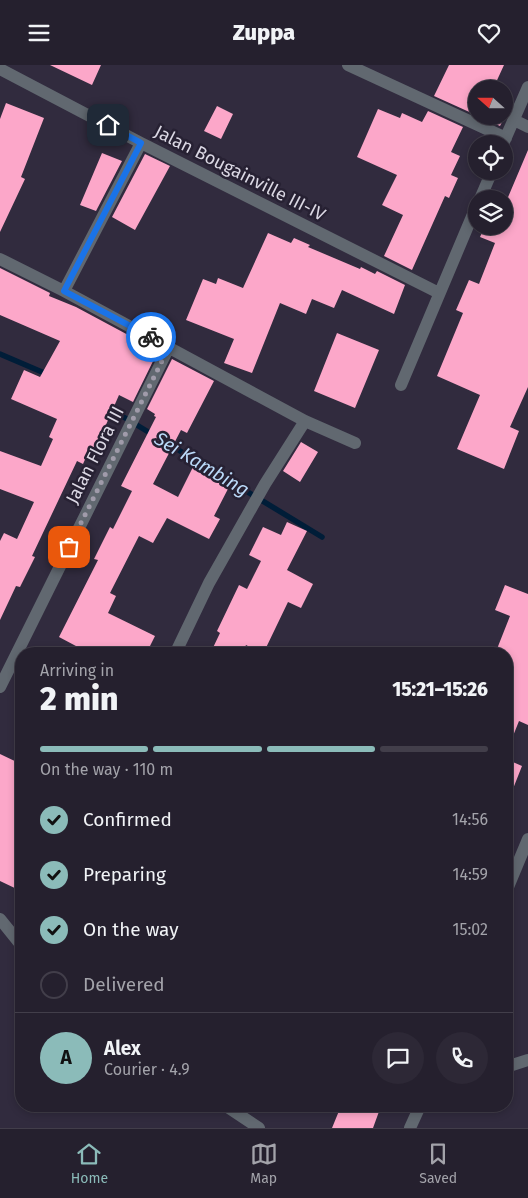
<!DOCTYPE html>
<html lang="en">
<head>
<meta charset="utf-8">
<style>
	body { margin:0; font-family:"Fira Sans",sans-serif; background:#2d2836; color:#f1f3f6; height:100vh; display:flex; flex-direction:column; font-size:19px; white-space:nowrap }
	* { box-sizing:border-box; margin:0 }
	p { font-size:16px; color:#a3a3aa }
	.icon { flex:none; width:28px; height:28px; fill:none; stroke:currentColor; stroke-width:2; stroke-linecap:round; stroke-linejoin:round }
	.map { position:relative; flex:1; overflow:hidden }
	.side { position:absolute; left:15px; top:582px; width:498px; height:465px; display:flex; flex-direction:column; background:#25202e; border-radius:20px; box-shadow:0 2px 8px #0003,0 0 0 1px #423e4a }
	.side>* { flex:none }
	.needle { width:32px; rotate:291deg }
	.controls { position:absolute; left:468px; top:15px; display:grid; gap:10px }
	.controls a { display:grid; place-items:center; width:45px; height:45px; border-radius:50%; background:#25202e; box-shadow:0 2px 8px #0003,0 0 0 1px #423e4a; font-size:25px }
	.pin { position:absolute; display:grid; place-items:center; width:42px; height:42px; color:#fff; margin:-21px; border-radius:10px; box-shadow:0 2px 8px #0006 }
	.courier { position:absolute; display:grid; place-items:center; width:50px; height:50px; margin:-25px; border:4px solid #1a73e8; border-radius:50%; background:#fff; color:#222; box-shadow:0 1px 6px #0007 }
	.overview em { font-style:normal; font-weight:800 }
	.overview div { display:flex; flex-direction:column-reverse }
	.overview { display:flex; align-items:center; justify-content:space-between; height:85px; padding:0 25px }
	h1 { font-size:32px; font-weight:800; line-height:38px }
	.bar { display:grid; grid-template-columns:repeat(4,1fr); gap:8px 5px; align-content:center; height:60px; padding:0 25px }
	.bar i { height:6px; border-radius:4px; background:#423e4a }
	.bar .on { background:#8bbbb9 }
	.bar p { grid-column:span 4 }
	.line { display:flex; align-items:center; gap:12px; padding:0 25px; border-top:1px solid #423e4a }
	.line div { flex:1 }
	.round { display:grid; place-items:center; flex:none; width:52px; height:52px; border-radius:26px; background:#2d2836 }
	ol { padding:0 25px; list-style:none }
	li { display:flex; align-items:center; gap:15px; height:55px }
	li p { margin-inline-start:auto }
	li .icon { padding:5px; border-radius:50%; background:#8bbbb9; color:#111; stroke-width:4 }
	li:last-child { color:#a3a3aa }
	li i { width:28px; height:28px; border:2px solid #423e4a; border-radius:50% }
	header { display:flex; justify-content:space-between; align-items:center; height:65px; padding:0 25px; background:#25202e; font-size:22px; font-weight:800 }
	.dock { display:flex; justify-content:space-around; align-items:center; height:70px; border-top:1px solid #423e4a; background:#25202e; font-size:14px; color:#a3a3aa }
	.dock a { display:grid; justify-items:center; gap:2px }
	.dock .on { color:#8bbbb9 }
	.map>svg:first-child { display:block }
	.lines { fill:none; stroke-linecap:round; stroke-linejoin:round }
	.stream { stroke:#001d38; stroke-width:5.5 }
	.building { fill:#fca7c9 }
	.street { stroke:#616870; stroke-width:12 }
	.done { stroke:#a09baa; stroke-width:5; stroke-dasharray:0 9 }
	.route { stroke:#1a73e8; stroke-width:6 }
	.labels { text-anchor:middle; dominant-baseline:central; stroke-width:5; stroke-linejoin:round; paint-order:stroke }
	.street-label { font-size:18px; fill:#dbd8e4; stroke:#272133 }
	.water-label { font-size:19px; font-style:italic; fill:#bad9f8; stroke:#272133 }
</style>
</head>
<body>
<header><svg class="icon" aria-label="menu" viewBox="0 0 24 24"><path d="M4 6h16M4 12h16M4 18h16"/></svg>Zuppa<svg class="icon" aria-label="heart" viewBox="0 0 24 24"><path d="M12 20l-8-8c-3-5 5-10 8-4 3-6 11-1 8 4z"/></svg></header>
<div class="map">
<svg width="528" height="1063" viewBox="0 0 528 1063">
	<rect width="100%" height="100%" fill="#312b3e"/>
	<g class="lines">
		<path class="stream" d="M0 289 49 310
			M107 342 155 371
			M167 378 322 472"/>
	</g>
	<path class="building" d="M50 0H101L92 20Z
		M449 0H504L493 24H476V50L434 31Z
		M6 38 44 53 21 112 25 114 0 167V54Z
		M504 38 510 41 500 61 478 51H504Z
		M217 41 233 49 221 74 204 66Z
		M378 44 400 53 402 48 422 57 428 46 463 62 451 87 460 91 451 110 458 113 449 133 445 131 412 205 384 191 403 150 382 140 397 110 357 92Z
		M528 85V322L510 362 519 366 504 404 457 384 480 330 437 311 463 248 456 245 469 215 479 219 495 178 480 172 485 161H504V136L506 137Z
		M102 88 122 96 96 146 80 140Z
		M145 89 170 101 135 165 112 152Z
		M268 168 291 178 294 173 310 180 308 182 360 204 361 202 375 209 377 206 405 220 394 249 342 225 334 243 312 234 306 249 280 238 252 308 224 298 234 274 186 255 203 214 216 219 218 213 243 223Z
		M0 203 50 228 49 231 76 242 158 286 133 337 119 330 105 362 108 363 94 394 87 390 83 399 77 396 32 491 35 492 20 522 16 521 0 555V476L4 468 17 474 34 437 0 424V386L41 401 53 374 49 372 57 354 11 334 24 305 40 312 60 276 0 250Z
		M337 268 379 285 355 343 314 326Z
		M172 294 214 316 187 368 181 365 153 419 178 432 193 402 230 420 214 451 220 454 209 474 167 453 153 478 139 471 110 528 116 531 108 548 155 571 146 589H91L59 572 98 495 94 494 110 462 113 464 132 426 121 421 156 352 154 351 155 349 147 344Z
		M301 377 318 387 300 417 283 406Z
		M287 457 307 466 287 505 313 519 301 543 288 537 263 589 246 580 242 589H210L220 568 217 566 239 520 247 524 261 496 249 490 263 462 281 470Z
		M505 520 528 529V660L519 656 507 686 506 643 511 630 506 629V589H495L510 551 495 545Z
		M0 689 21 699V826L0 816Z
		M506 694 522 701 507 739H506Z
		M341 1041H381L373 1063H332Z"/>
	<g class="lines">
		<path class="street" d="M348 0 506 73
			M0 4 141 78 439 228
			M514 55 528 62
			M503 79 528 22
			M480 134 492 106
			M0 194 64 226 305 356 355 378
			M64 226 141 78
			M401 320 476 142
			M175 589 209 518 265 419 305 356
			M0 622 169 282
			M506 827 528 774
			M0 854 21 880
			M506 1002 528 995
			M226 1041 259 1063
			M410 1063 420 1041"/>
	</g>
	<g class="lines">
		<path class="done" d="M69 482 169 282 151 272"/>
		<path class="route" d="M108 60 141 78 64 226 151 272"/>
	</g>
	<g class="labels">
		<g class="street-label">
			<text transform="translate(240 108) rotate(27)">Jalan Bougainville III-IV</text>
			<text transform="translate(95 390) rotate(-63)">Jalan Flora III</text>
		</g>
		<g class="water-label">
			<text transform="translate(202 399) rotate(31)">Sei Kambing</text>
		</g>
	</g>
</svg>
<div class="controls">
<a><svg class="needle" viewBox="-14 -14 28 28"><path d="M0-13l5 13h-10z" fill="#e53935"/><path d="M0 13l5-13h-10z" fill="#a3a3aa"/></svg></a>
<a><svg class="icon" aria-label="locate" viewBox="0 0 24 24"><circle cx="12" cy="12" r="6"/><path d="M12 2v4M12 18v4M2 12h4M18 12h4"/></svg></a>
<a><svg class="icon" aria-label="layers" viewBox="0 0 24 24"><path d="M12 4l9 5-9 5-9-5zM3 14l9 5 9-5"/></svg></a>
</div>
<div class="pin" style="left:69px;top:482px;background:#ea580c"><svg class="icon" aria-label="bag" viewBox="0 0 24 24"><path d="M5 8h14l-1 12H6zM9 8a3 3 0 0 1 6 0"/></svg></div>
<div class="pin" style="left:108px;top:60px;background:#1f2937"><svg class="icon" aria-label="home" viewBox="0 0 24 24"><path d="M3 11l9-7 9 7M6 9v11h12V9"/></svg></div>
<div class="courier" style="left:151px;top:272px"><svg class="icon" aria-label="bike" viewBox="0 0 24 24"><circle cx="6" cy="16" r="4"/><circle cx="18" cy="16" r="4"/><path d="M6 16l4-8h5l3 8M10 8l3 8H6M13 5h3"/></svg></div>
<section class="side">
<div class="overview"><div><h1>2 min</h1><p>Arriving in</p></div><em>15:21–15:26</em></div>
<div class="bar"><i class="on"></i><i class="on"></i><i class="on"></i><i></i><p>On the way · 110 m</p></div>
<ol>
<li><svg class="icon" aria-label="check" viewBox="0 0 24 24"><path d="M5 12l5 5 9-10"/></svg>Confirmed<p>14:56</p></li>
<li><svg class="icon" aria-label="check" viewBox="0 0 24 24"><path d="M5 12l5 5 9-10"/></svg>Preparing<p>14:59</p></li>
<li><svg class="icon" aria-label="check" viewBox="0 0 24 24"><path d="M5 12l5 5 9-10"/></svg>On the way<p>15:02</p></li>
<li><i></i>Delivered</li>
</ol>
<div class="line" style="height:90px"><b class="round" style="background:#8bbbb9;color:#111">A</b><div><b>Alex</b><p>Courier · 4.9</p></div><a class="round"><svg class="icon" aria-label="chat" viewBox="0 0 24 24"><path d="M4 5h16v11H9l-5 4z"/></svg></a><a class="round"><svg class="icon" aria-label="phone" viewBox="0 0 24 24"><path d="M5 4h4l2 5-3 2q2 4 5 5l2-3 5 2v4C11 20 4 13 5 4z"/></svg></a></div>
</section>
</div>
<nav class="dock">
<a class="on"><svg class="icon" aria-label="home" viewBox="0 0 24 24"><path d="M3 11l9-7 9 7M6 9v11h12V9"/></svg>Home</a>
<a><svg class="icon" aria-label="map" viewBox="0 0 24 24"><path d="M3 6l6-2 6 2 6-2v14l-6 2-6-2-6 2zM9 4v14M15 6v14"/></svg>Map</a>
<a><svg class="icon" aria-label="saved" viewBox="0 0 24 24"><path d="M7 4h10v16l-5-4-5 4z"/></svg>Saved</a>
</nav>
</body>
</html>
